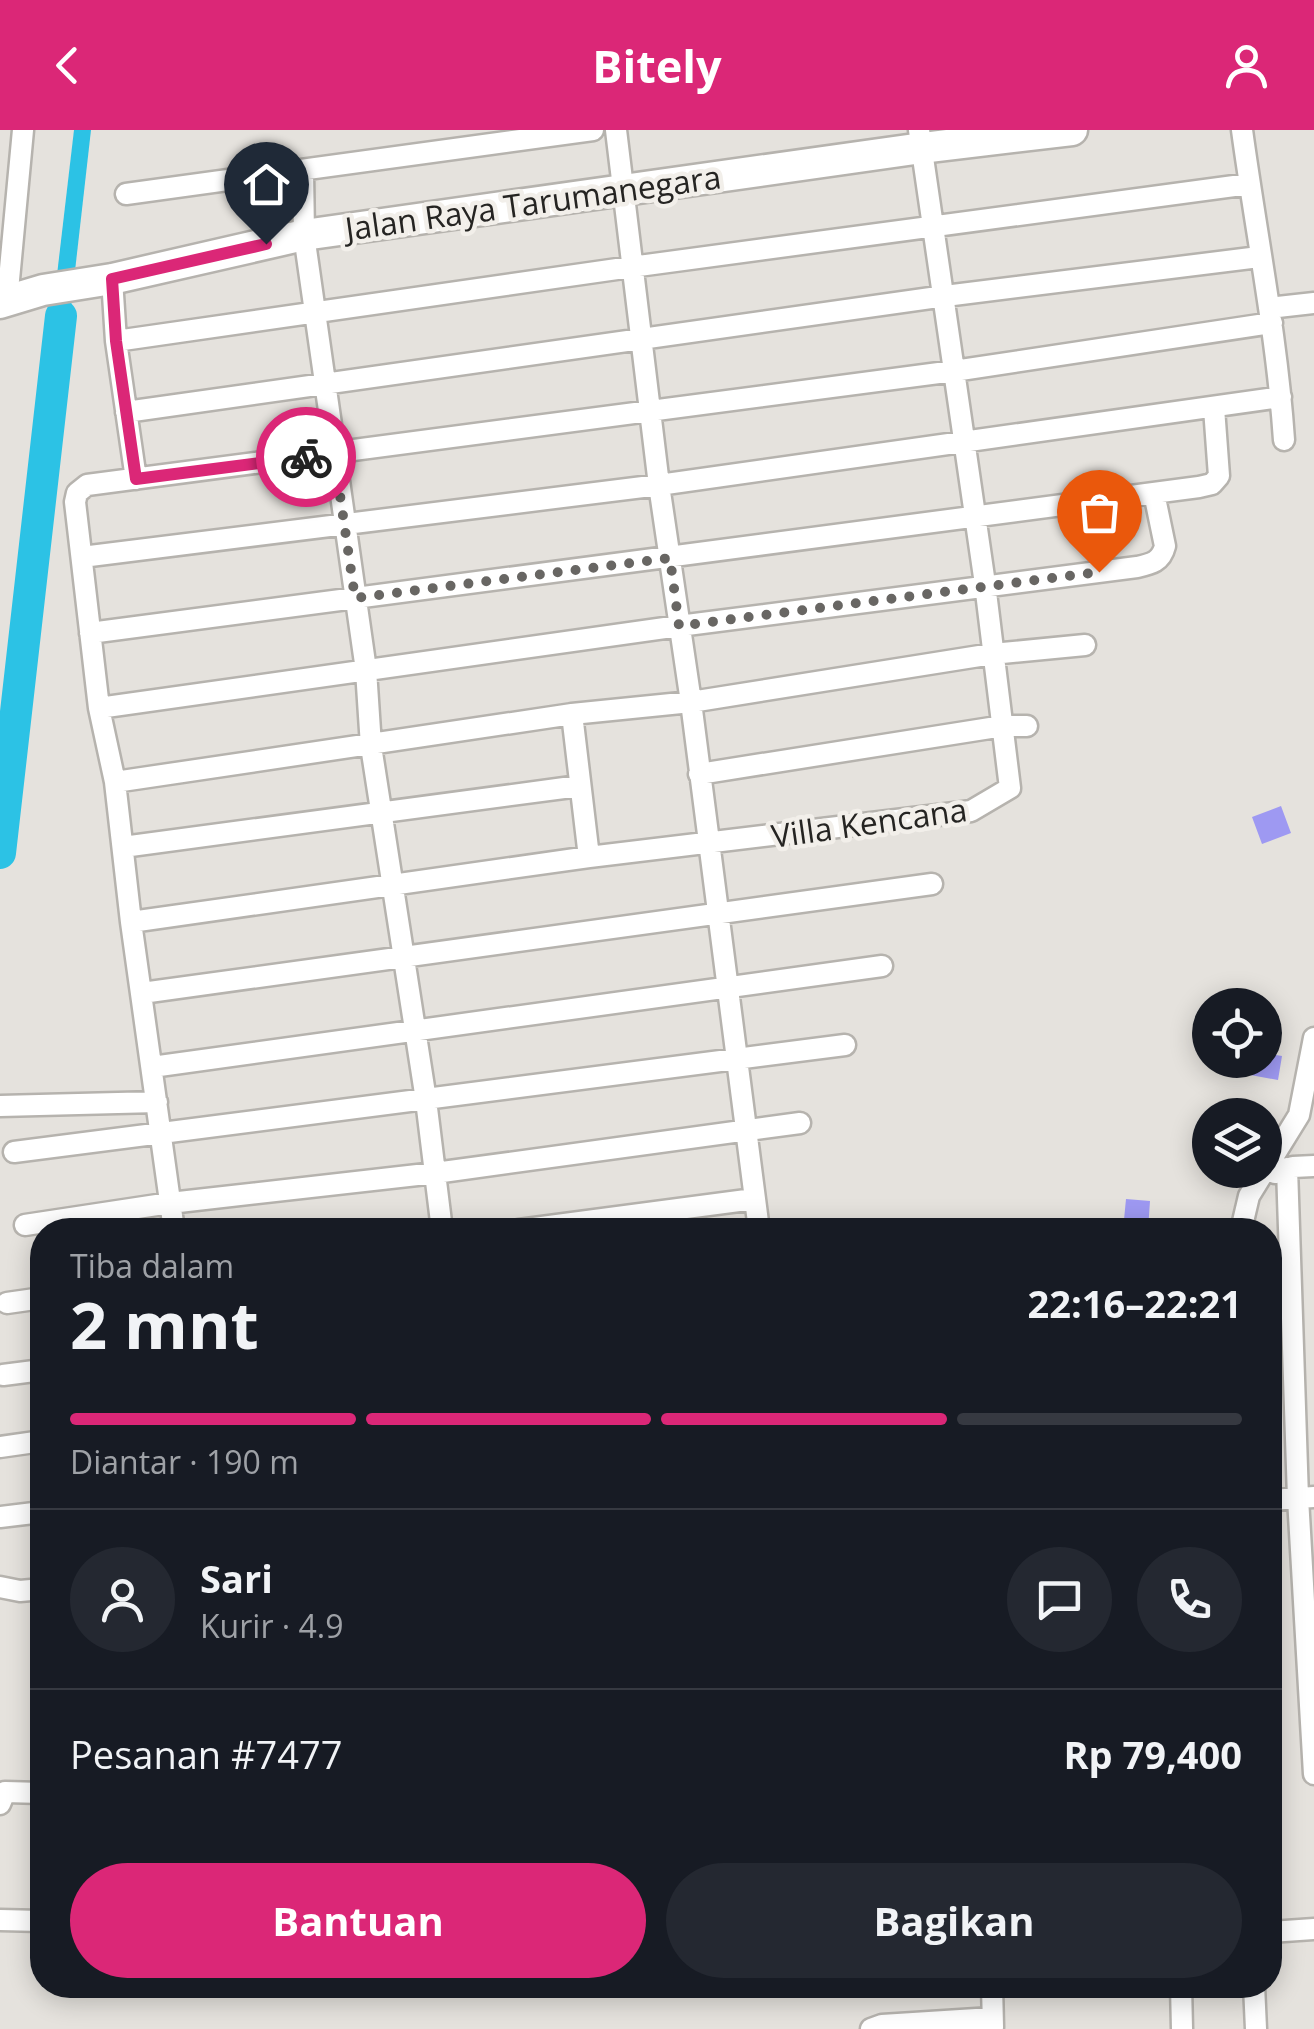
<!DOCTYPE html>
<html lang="id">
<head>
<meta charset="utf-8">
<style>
	body { margin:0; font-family:"Open Sans",sans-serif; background:#242831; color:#f1f3f6; height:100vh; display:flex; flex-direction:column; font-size:38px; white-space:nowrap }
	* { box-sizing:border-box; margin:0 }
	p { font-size:32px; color:#9ea1a6 }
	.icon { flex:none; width:55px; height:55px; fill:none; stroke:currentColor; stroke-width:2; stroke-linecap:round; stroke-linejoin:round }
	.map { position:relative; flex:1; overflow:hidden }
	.side { position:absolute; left:30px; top:1088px; width:1252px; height:780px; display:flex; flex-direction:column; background:#171b24; border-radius:40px; box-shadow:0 5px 25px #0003 }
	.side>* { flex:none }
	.buttons { position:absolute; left:1192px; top:858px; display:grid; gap:20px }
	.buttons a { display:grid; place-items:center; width:90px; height:90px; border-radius:50%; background:#171b24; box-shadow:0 5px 25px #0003; font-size:50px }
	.pin { position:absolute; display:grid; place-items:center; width:85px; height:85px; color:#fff; margin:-102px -42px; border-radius:50% 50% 50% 0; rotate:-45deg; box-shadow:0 0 10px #0007 }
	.pin .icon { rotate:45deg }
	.courier { position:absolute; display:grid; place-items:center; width:100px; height:100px; margin:-50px; border:8px solid #db2777; border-radius:50%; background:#fff; color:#222; box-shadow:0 2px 12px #0007 }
	.head em { font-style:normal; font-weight:700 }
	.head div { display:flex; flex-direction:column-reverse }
	.head { display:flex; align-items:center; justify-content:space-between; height:170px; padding:0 40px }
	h1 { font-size:65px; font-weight:700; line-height:75px }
	.bar { display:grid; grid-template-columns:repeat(4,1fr); gap:15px 10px; align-content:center; height:120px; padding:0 40px }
	.bar i { height:12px; border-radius:8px; background:#363941 }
	.bar .on { background:#db2777 }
	.bar p { grid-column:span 4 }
	.line { display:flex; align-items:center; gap:25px; padding:0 40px; border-top:2px solid #363941 }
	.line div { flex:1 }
	.round { display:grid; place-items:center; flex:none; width:105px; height:105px; border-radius:52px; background:#242831 }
	.cta { display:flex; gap:20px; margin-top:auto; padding:20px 40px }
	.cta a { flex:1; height:115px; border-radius:60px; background:#db2777; color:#fff; font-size:40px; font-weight:700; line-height:115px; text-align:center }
	.cta a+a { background:#242831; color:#f1f3f6 }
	header { display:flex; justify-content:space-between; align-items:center; height:130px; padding:0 40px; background:#db2777; color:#fff; font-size:45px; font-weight:700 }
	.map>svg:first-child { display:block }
	.water { fill:#2cc2e5 }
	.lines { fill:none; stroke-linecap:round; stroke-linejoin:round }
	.river { stroke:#2cc2e5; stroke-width:32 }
	.building { fill:#9e99f2 }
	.street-casing { stroke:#b6b3ae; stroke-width:25 }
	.secondary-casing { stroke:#b6b3ae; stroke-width:35 }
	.street { stroke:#fff; stroke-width:20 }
	.secondary { stroke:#fff; stroke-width:30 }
	.done { stroke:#686663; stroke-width:10; stroke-dasharray:0 18 }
	.route { stroke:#db2777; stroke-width:12 }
	.labels { text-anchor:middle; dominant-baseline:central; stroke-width:9; stroke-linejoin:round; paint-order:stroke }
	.street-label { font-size:32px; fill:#252422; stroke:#f2efea }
</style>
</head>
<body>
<header><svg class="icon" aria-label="back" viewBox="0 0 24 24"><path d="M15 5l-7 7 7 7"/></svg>Bitely<svg class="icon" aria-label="person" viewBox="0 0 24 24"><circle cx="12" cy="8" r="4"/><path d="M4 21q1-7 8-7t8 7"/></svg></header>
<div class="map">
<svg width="1314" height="1899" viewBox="0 0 1314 1899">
	<rect width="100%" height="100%" fill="#e5e2dd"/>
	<path class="water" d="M74 0H91L65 229 47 230Z"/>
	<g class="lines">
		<path class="river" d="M0 723 61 186"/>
	</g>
	<path class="building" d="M1281 676 1291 703 1262 714 1252 687Z
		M1265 923 1282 926 1278 950 1245 944 1248 930H1265Z
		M1126 1069 1150 1071 1148 1100H1123Z"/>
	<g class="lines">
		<defs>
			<path id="street" d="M616 0 659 355 691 572 759 1100
				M1242 0C1256 103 1277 206 1284 310
				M303 41 304 105 366 540 371 616 426 970 442 1100
				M126 64 593 0
				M112 149 116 211 136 349
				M7 171 23 0
				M1269 178 1314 173
				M116 211 631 137 1249 54
				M126 282 945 166 1259 127
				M82 427 659 355 1281 267
				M90 503 1199 357 1212 354 1219 346 1214 278
				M99 578 679 496 1137 437C1151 434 1161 432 1165 416L1154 363
				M572 584 589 727
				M699 644 1003 596H1027
				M115 652 572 584 691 572 992 524 1085 515
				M123 717 579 656
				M131 792 589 727 971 681 1010 658 985 454 919 0
				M142 863 932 754
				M152 937 882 836
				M0 976 157 972
				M14 1022 845 915
				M1287 1038 1298 1368 1314 1644
				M1275 1043 1293 1037 1314 1036
				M25 1095 170 1073 435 1043 800 993
				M174 1100 131 792 115 652 99 578 75 372 77 363 87 355 954 241 1272 193
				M519 1100 754 1069
				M1241 1100 1249 1066 1299 985 1314 908
				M7 1173 42 1168
				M3 1245 42 1240
				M0 1317 42 1311
				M1270 1370 1314 1367
				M0 1387 42 1382
				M0 1457 20 1461 42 1459
				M0 1674 5 1662 42 1663
				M0 1790 42 1791
				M1270 1802 1314 1799
				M992 1855 993 1897
				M1181 1855 1182 1899
				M1254 1855 1256 1899
				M871 1899 882 1895 992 1888"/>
			<path id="secondary" d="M0 173 43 160 112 149 304 105 922 18 1072 0"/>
		</defs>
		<use href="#street" class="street-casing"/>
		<use href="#secondary" class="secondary-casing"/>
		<use href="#street" class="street"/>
		<use href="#secondary" class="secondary"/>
	</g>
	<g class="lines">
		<path class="done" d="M306 327 334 324 355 468 670 428 679 496 1099 442"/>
		<path class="route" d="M266 114 112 149 116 211 136 349 306 327"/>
	</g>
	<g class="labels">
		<g class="street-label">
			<text transform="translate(533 72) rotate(-8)">Jalan Raya Tarumanegara</text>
			<text transform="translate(869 692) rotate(-8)">Villa Kencana</text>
		</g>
	</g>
</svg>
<div class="buttons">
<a><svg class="icon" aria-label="locate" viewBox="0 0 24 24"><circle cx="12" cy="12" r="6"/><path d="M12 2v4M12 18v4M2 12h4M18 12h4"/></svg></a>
<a><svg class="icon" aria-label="layers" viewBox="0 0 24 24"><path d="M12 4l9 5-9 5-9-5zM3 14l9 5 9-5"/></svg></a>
</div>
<div class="pin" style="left:1099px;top:442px;background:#ea580c"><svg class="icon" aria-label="bag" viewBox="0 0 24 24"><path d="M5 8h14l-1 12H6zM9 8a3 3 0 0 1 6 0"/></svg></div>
<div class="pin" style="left:266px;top:114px;background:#1f2937"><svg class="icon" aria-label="home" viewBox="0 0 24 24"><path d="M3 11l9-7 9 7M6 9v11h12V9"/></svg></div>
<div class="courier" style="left:306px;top:327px"><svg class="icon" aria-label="bike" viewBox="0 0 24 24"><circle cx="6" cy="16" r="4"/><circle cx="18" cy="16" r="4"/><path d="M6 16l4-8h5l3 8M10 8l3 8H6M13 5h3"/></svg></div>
<section class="side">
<div class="head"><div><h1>2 mnt</h1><p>Tiba dalam</p></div><em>22:16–22:21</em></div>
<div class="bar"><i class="on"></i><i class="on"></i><i class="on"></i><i></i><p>Diantar · 190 m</p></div>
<div class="line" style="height:180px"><a class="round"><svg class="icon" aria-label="person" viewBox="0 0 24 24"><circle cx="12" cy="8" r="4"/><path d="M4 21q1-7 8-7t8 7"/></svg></a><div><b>Sari</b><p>Kurir · 4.9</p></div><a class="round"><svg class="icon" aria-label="chat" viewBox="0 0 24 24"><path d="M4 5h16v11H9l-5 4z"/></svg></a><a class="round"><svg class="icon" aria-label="phone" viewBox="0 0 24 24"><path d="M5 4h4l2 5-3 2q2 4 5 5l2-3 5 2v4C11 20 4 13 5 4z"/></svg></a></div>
<div class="line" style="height:130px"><div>Pesanan #7477</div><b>Rp 79,400</b></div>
<div class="cta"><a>Bantuan</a><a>Bagikan</a></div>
</section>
</div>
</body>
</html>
